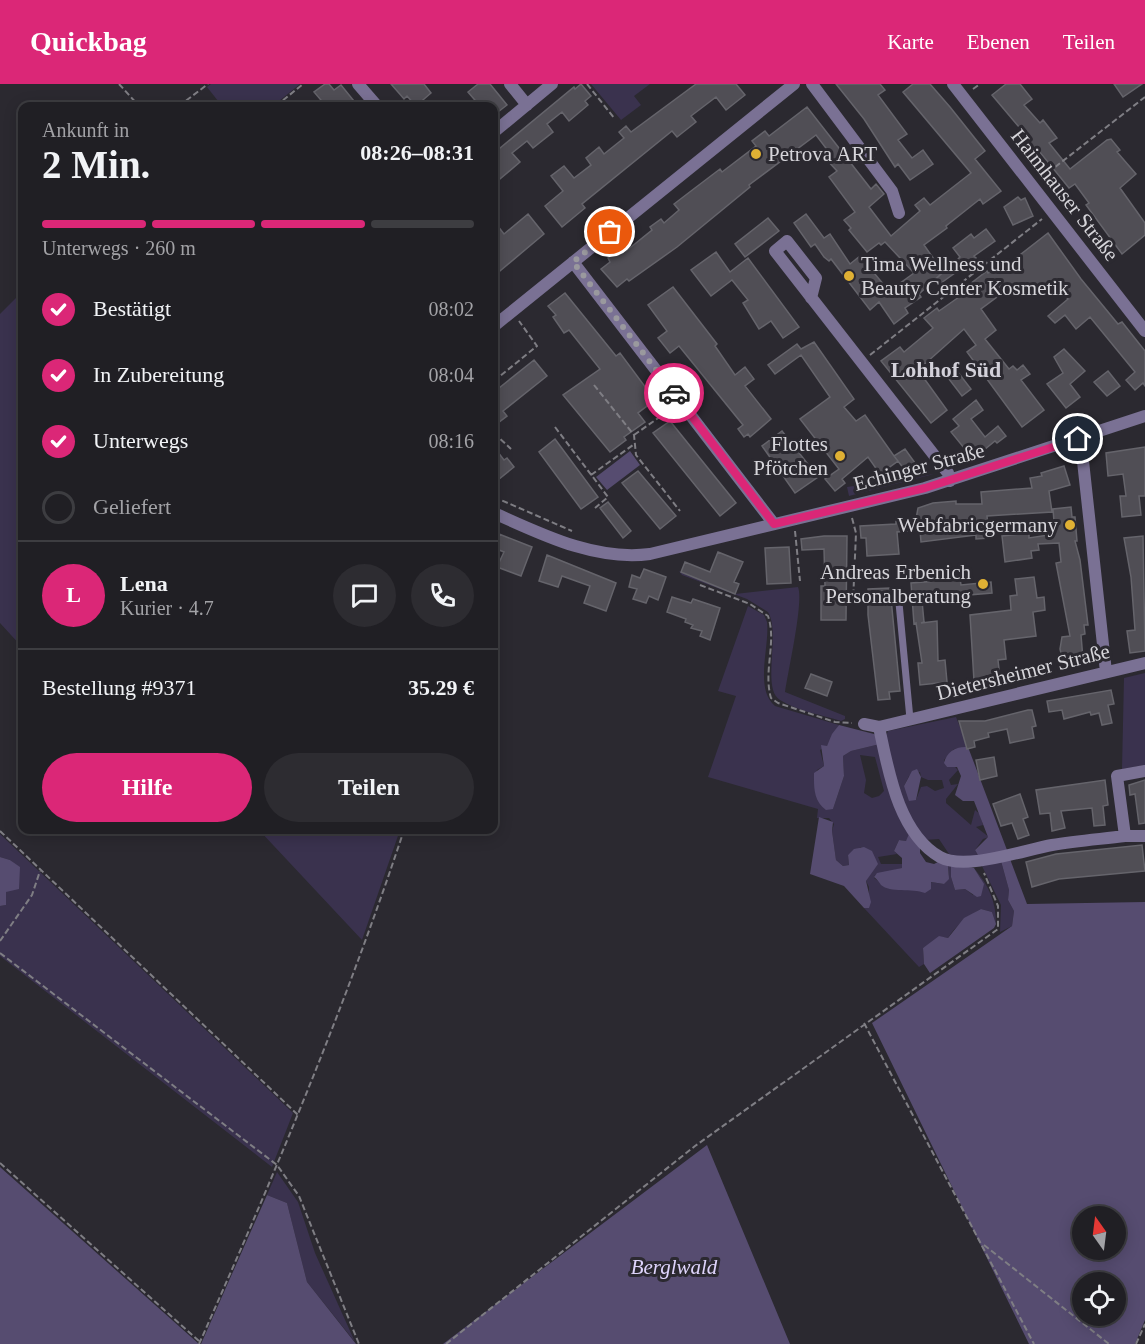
<!DOCTYPE html>
<html lang="de">
<head>
<meta charset="utf-8">
<style>
	body { margin:0; font-family:"Times New Roman",serif; background:#2d2c31; color:#f1f3f6; height:100vh; display:flex; flex-direction:column; font-size:22px; white-space:nowrap }
	* { box-sizing:border-box; margin:0 }
	p { font-size:20px; color:#a2a2a6 }
	.icon { flex:none; width:33px; height:33px; fill:none; stroke:currentColor; stroke-width:2; stroke-linecap:round; stroke-linejoin:round }
	.map { position:relative; flex:1; overflow:hidden }
	.drawer { position:absolute; left:18px; top:18px; width:480px; height:732px; display:flex; flex-direction:column; background:#201f24; border-radius:12px; box-shadow:0 3px 15px #0003,0 0 0 2px #3d3d41 }
	.drawer>* { flex:none }
	.needle { width:39px; rotate:346deg }
	.fabs { position:absolute; left:1072px; top:1122px; display:grid; gap:12px }
	.fabs a { display:grid; place-items:center; width:54px; height:54px; border-radius:50%; background:#201f24; box-shadow:0 3px 15px #0003,0 0 0 2px #3d3d41; font-size:30px }
	.pin { position:absolute; display:grid; place-items:center; width:51px; height:51px; color:#fff; margin:-26px; border:3px solid #fff; border-radius:50%; box-shadow:0 2px 6px #0007 }
	.courier { position:absolute; display:grid; place-items:center; width:60px; height:60px; margin:-30px; border:4px solid #db2777; border-radius:50%; background:#fff; color:#222; box-shadow:0 2px 8px #0007 }
	.head em { font-style:normal; font-weight:600 }
	.head div { display:flex; flex-direction:column-reverse }
	.head { display:flex; align-items:center; justify-content:space-between; height:102px; padding:0 24px }
	h1 { font-size:39px; font-weight:600; line-height:45px }
	.bar { display:grid; grid-template-columns:repeat(4,1fr); gap:9px 6px; align-content:center; height:72px; padding:0 24px }
	.bar i { height:8px; border-radius:4px; background:#3d3d41 }
	.bar .selected { background:#db2777 }
	.bar p { grid-column:span 4 }
	.line { display:flex; align-items:center; gap:15px; padding:0 24px; border-top:2px solid #3d3d41 }
	.line div { flex:1 }
	.round { display:grid; place-items:center; flex:none; width:63px; height:63px; border-radius:32px; background:#2d2c31 }
	ol { padding:0 24px; list-style:none }
	li { display:flex; align-items:center; gap:18px; height:66px }
	li p { margin-inline-start:auto }
	li .icon { padding:6px; border-radius:50%; background:#db2777; color:#fff; stroke-width:4 }
	li:last-child { color:#a2a2a6 }
	li i { width:33px; height:33px; border:3px solid #3d3d41; border-radius:50% }
	.button { display:flex; gap:12px; margin-top:auto; padding:12px 24px }
	.button a { flex:1; height:69px; border-radius:36px; background:#db2777; color:#fff; font-size:24px; font-weight:600; line-height:69px; text-align:center }
	.button a+a { background:#2d2c31; color:#f1f3f6 }
	header { display:flex; align-items:center; gap:36px; box-sizing:border-box; height:84px; padding:0 30px; background:#db2777; color:#fff }
	header strong { font-size:28px }
	nav { display:flex; gap:33px; margin-inline-start:auto; font-size:21px }
	.map>svg:first-child { display:block }
	.green { fill:#3a324e; fill-rule:evenodd }
	.forest { fill:#564c70; fill-rule:evenodd }
	.building { fill:#504e55; stroke:#65646b; stroke-width:1.5 }
	.lines { fill:none; stroke-linecap:round; stroke-linejoin:round }
	.path { stroke:#7f7e84; stroke-width:2; stroke-dasharray:6 3; stroke-linecap:butt }
	.service { stroke:#7a7194; stroke-width:7 }
	.minor { stroke:#7a7194; stroke-width:12 }
	.done { stroke:#9a999e; stroke-width:6; stroke-dasharray:0 10.8 }
	.route { stroke:#db2777; stroke-width:8 }
	.poi-dot { fill:#dfb034; stroke:#2b2930; stroke-width:2 }
	.labels { text-anchor:middle; dominant-baseline:central; stroke-width:6; stroke-linejoin:round; paint-order:stroke }
	.poi-label { font-size:21px; fill:#d6d5da; stroke:#2b2930; text-anchor:end }
	.street-label { font-size:21px; fill:#d6d5da; stroke:#2b2930 }
	.park-label { font-size:21px; font-style:italic; fill:#ded4fb; stroke:#2b2930 }
	.neighbourhood-label { font-size:22px; font-weight:bold; fill:#d3d1da; stroke:#2b2930 }
</style>
</head>
<body>
<header>
<strong>Quickbag</strong>
<nav><a>Karte</a><a>Ebenen</a><a>Teilen</a></nav>
</header>
<div class="map">
<svg width="1145" height="1260" viewBox="0 0 1145 1260">
	<rect width="100%" height="100%" fill="#2b2930"/>
	<path class="green" d="M211 0H300L273 22H222L207 3Z
		M591 0H650L634 12 641 21 621 36Z
		M22 208V563L0 539V230Z
		M934 390 849 412 847 403Z
		M679 487 735 510 798 503C804 517 788 587 785 608L845 632V635L841 637C822 631 797 627 780 616 761 605 781 549 768 528L747 515 682 491Z
		M748 522 764 531 767 538C770 562 754 605 775 622L839 641 827 662 820 666 824 682 817 686C812 703 824 712 833 725L844 692 843 672 851 667 880 660 913 751 906 757 899 756 894 767 897 770 878 773 881 780H902V784L875 791 874 794C891 806 890 805 911 804 919 804 922 805 930 801V798L944 800 949 791 948 780H951V793L955 806 965 805 973 811 981 795 974 784C989 802 996 817 996 840L992 828 981 825C968 832 956 841 948 854L942 853 923 864 924 880 919 883 864 824H869V803L866 797 874 783 861 763 848 771 849 781 843 782 836 776 832 747 834 740 829 734H817L818 725 708 693 736 612 718 607ZM860 671 875 673 884 707 879 712 872 714 864 709 866 696Z
		M1145 589V681L1122 685 1124 594Z
		M956 633 968 663 954 665 944 676 947 683H955L958 686 949 696 951 701 958 700 946 715V719L971 741 975 726 980 730 983 741 976 743 989 753 983 755 975 766 979 773 962 774 949 770 939 755 924 756C902 724 894 691 885 654L888 647ZM920 688 921 693 928 696H942L944 704 935 707 927 702 921 703 916 716 904 702 909 692Z
		M259 746H400L362 856Z
		M0 750 293 1029 272 1083 0 872V822L6 821V808L18 795 19 783 10 776 0 773Z
		M1001 777 1009 806 1008 816 1014 827 1012 842 1000 848 1001 821 982 782Z
		M277 1088 298 1118 315 1169 355 1258 307 1198 287 1119 267 1111Z"/>
	<path class="forest" d="M630 367 640 381 607 406 596 393Z
		M839 641 874 650 879 653 880 660 851 667 843 672 844 692 833 725 826 726C813 717 814 702 814 689L824 682 821 661 827 662 832 650Z
		M968 663 1007 766 979 773 975 766 988 753 974 717H963L955 711 961 692 957 683H947L944 679C947 667 956 662 968 663Z
		M917 685 921 693 916 716 909 717 904 702 912 687Z
		M819 733 833 738 832 747 836 776 843 782 849 781 848 771 854 765 864 763 872 767 878 780 866 797 871 818 869 824H864L844 802 810 790Z
		M909 750 920 761V769L926 778 934 780 940 777 948 780 949 795 944 800 931 798V805L925 809C912 804 890 809 881 801 879 798 877 795 874 793L877 789 902 784V774L894 767 899 756 906 757Z
		M0 773 10 776 20 783 19 805 6 808V821L0 822Z
		M1010 775 1027 820 1145 818V1236L1135 1260H1029L872 939 1012 842 1014 827 1008 816 1009 806 1001 777ZM1083 1132H1116V1166H1083ZM1083 1198H1116V1232H1083Z
		M951 780 974 784 984 800 981 812 977 813 965 805 955 806 951 793Z
		M981 825 992 828 996 840 994 844 930 889 924 880 923 864 939 852 948 854 964 834Z
		M707 1061 790 1260H443Z
		M0 1083 199 1260H0Z
		M267 1111 287 1119 307 1198 356 1260H201Z"/>
	<path class="building" d="M325 0H329L334 6 341 1 358 22H326L314 8Z
		M391 0H424L431 9 416 22 407 12 404 15Z
		M478 0H490L507 21 498 28 494 22H480L468 8Z
		M581 0 591 12 585 17 588 21 569 37 562 28 547 40 553 48 533 64 527 57 512 69 520 78 494 100V69L574 3 575 5Z
		M696 0H736L745 11 726 26 716 13 691 32 696 38 677 53 672 47 582 120 585 124 562 143 545 122 563 107 551 92 564 82 574 94 591 81 586 74 599 63 604 70 624 54 619 48 626 42 631 48Z
		M836 0H880L885 6 878 11 907 50 898 56 912 74 923 66 933 80 910 96 898 80 895 83 864 35Z
		M913 0H930L950 23 985 67 975 75 1001 107 983 120 980 115 946 142 947 144 924 161 943 188 919 210 921 213 905 224 908 229 894 240 879 218 870 226 831 175 829 177 824 173 815 160 811 163 794 139 806 130 824 154 830 150 850 180 860 172 889 207 914 189 885 158 881 161 879 159 867 168 849 146 851 144 844 136 855 128 829 93 837 87 827 76 832 72 816 51 749 101 750 103 677 163 629 197 627 195 617 203 601 185 610 178 608 174 622 162 626 167 652 146 650 143 661 135 664 139 679 126 674 120 691 107 720 85 722 88 756 62 752 57 765 47 769 52 807 23 871 105 876 100 884 110 869 123 891 152 920 127 915 121 924 114 930 121 971 89 903 8Z
		M1006 0H1020L1032 15 1024 21 1040 39 1043 36 1057 54 1049 59 1070 85 1107 56 1111 55 1120 66 1117 68 1136 90 1120 104 1145 139V151L1122 170 1086 121 1089 119 1075 100 1069 104 1039 67 1036 70 1019 43 992 11Z
		M1114 0H1142L1123 13Z
		M1018 113 1021 116 1025 114 1033 132 1013 141 1004 123Z
		M528 130 544 150 494 192V137L504 150Z
		M768 134 779 147 745 173 735 160Z
		M986 145 995 157 974 172 976 174 941 199 937 194 960 173 953 164 971 150 974 154Z
		M1048 149 1081 195 1118 240 1122 238 1145 267V302L1143 299 1135 306 1126 296 1135 288 1090 233 1076 245 1065 231 1055 239 1048 232 1068 215 1053 197 1033 212 1027 203 1022 207 1016 199 981 225 996 246 985 255 1009 285 1013 282 1017 286 1023 281 1030 290 1021 296 1044 326 1022 343 967 268 976 261 964 245 918 286 947 326 931 339 881 277 900 263 904 268 933 244 924 234 937 224 939 227 969 206 966 203 987 187 988 189 995 185 998 188Z
		M716 168 730 188 748 174 799 243 783 254 771 237 759 245 743 219 748 216 732 196 711 212 691 186Z
		M673 203 717 260 715 262 735 291 745 283 754 295 745 302 771 335 750 353 748 350 744 353 738 345 743 341 679 262 670 269 658 254 667 247 648 221Z
		M565 209 616 272 620 269 655 316 638 329 645 338 624 353 626 356 610 368 563 311 600 285 569 246 564 249 553 233 556 231 548 222Z
		M814 258 854 315 844 323 856 337 865 331 894 372 905 365 918 383 908 390 894 372 898 377 880 390 868 373 842 395 845 399 835 407 825 395 839 385 800 335 830 313 801 271 775 290 768 281 797 260 801 265Z
		M1064 265 1085 287 1070 300 1080 313 1066 324 1047 300 1063 289 1054 273Z
		M534 276 547 292 503 327 507 332 494 342V308Z
		M954 283 971 305 962 312 945 290Z
		M1108 287 1120 302 1107 312 1094 298Z
		M976 316 983 326 971 335 985 353 998 342 1006 352 997 359 995 357 973 375 951 348 959 342 953 335Z
		M670 337 736 419 720 432 653 349Z
		M782 347 818 393 795 409 762 362Z
		M555 355 598 413 581 425 539 368Z
		M494 363 504 376 507 374 514 383 498 396 494 390Z
		M1145 363V412H1139L1141 431 1122 433 1120 412H1126L1123 390 1108 392 1106 369Z
		M1064 382 1070 401 1049 407 1052 428 987 432 989 454 976 455V451L921 458 920 446 897 448 899 470 867 472 866 454H861L860 442 896 440V437L916 435 918 424 933 419 956 417V420H982L981 408 1032 404 1030 394 1042 392 1041 389Z
		M638 387 676 432 660 445 622 399Z
		M608 418 631 447 623 454 600 424Z
		M1071 423 1072 433H1075L1077 457H1075L1080 476 1088 541H1084L1085 550 1081 551 1083 575 1063 578 1060 565 1062 553 1070 552 1056 479 1061 478 1059 459 1038 460 1039 466 1031 467 1032 474 1005 478 1002 452 1029 449V454L1055 450 1053 425Z
		M499 450 532 463 521 492 497 483 504 468 494 464Z
		M824 452H847L846 536H821V502H825L824 465 802 466 801 455Z
		M1143 452 1145 567 1130 569 1127 547 1135 546 1131 493 1124 454Z
		M789 463 791 499 767 500 765 464Z
		M718 468 743 478 734 498 739 500 735 510 681 488 685 478 710 488Z
		M547 471 616 499 606 527 584 519 590 502 562 492 558 503 539 497Z
		M644 485 666 493 658 516 649 512 646 519 633 515 637 505 629 503 632 491 640 494Z
		M950 491 951 495 960 494 961 501 991 498 992 509 969 511 970 514 922 517 924 538 921 539 937 537 938 577 945 576 947 598 920 601 918 579H922L916 539 914 540 911 499 937 497V492Z
		M1034 493 1037 514 1044 513 1045 526 1033 528 1036 552 1004 556 1006 575 998 576 1000 594 974 597 970 531 1011 526 1010 512 1017 511 1015 495Z
		M890 504 900 607 889 608 890 615 878 616 868 531V505Z
		M672 513 691 519 693 515 720 524 710 556 700 552 702 547 691 544 693 541 685 538 686 535 667 528Z
		M811 590 832 598 827 612 805 604Z
		M1111 606 1114 620 1108 621 1112 639 1102 641 1099 629 1091 631 1090 628 1064 635 1062 626 1049 628 1047 617Z
		M1028 626H1032L1036 642 1032 643 1034 654 1010 659 1007 645 988 649 989 653 974 657 975 663 967 665 959 637H985Z
		M994 673 997 692 980 696 976 676Z
		M1105 696 1108 721 1103 722 1105 741 1094 742 1092 724 1061 727 1065 744 1052 747 1050 729 1040 730 1036 706Z
		M1145 696V739L1139 740 1135 710 1130 711 1129 701Z
		M1020 710 1028 733 1023 735 1029 751 1018 755 1012 739 1001 742 993 720Z
		M1142 761 1145 787 1059 795 1032 803 1026 778 1056 770Z"/>
	<g class="lines">
		<path class="path" d="M119 0 139 22
			M587 0 615 35
			M973 5 980 0
			M179 22 208 0
			M276 22 303 0
			M1041 94 1145 13
			M870 271 1042 135
			M494 297 537 262 519 237
			M594 301 634 351 636 371 680 427
			M555 343 608 413 595 424
			M494 349 511 365
			M634 351 671 325
			M591 391 633 361
			M494 413 572 447
			M852 434 856 449 853 518
			M795 447 800 497
			M700 501 750 520 768 532C777 558 763 587 771 614L778 619 835 638 852 639
			M0 747 298 1031
			M0 857 32 811 40 787
			M0 869 277 1081 299 1112 359 1260
			M864 939 1034 1260
			M0 1079 200 1258
			M984 1161 1109 1260
			M199 1260C274 1092 346 921 404 746
			M446 1260 695 1062 998 845V822L984 789
			M1136 1260 1145 1240"/>
		<path class="service" d="M899 519 910 635"/>
		<path class="minor" d="M358 0 377 22
			M510 0 527 21
			M812 0 892 107 899 129
			M953 0 1145 247
			M494 48 552 0
			M573 178 774 440
			M811 214 816 194 787 157 775 167C832 241 890 315 948 389L950 397
			M494 242 794 0
			M1078 355 1082 368 1106 588
			M494 429C543 451 595 477 650 470L925 404 1145 332
			M864 640 879 643 1145 579
			M879 643C888 685 898 749 940 773 965 787 1024 766 1052 761 1076 757 1101 755 1125 752L1117 692 1145 687
			M1125 752H1145"/>
	</g>
	<g class="lines">
		<path class="done" d="M610 148 573 178 674 309"/>
		<path class="route" d="M674 309 774 440 925 404 1078 355"/>
	</g>
	<g class="poi-dot">
		<circle cx="756" cy="70" r="6"/>
		<circle cx="849" cy="192" r="6"/>
		<circle cx="840" cy="372" r="6"/>
		<circle cx="1070" cy="441" r="6"/>
		<circle cx="983" cy="500" r="6"/>
	</g>
	<g class="labels">
		<g class="poi-label">
			<text x="768" y="70" text-anchor="start">Petrova ART</text>
			<text x="861" y="180" text-anchor="start">Tima Wellness und<tspan x="861" dy="24">Beauty Center Kosmetik</tspan></text>
			<text x="828" y="360">Flottes<tspan x="828" dy="24">Pfötchen</tspan></text>
			<text x="1058" y="441">Webfabricgermany</text>
			<text x="971" y="488">Andreas Erbenich<tspan x="971" dy="24">Personalberatung</tspan></text>
		</g>
		<g class="street-label">
			<text transform="translate(1065 111) rotate(52)">Haimhauser Straße</text>
			<text transform="translate(919 383) rotate(-15)">Echinger Straße</text>
			<text transform="translate(1023 588) rotate(-14)">Dietersheimer Straße</text>
		</g>
		<g class="park-label">
			<text x="674" y="1183">Berglwald</text>
		</g>
		<g class="neighbourhood-label">
			<text x="946" y="285">Lohhof Süd</text>
		</g>
	</g>
</svg>
<div class="fabs">
<a><svg class="needle" viewBox="-14 -14 28 28"><path d="M0-13l5 13h-10z" fill="#e53935"/><path d="M0 13l5-13h-10z" fill="#a2a2a6"/></svg></a>
<a><svg class="icon" aria-label="locate" viewBox="0 0 24 24"><circle cx="12" cy="12" r="6"/><path d="M12 2v4M12 18v4M2 12h4M18 12h4"/></svg></a>
</div>
<div class="pin" style="left:610px;top:148px;background:#ea580c"><svg class="icon" aria-label="bag" viewBox="0 0 24 24"><path d="M5 8h14l-1 12H6zM9 8a3 3 0 0 1 6 0"/></svg></div>
<div class="pin" style="left:1078px;top:355px;background:#1f2937"><svg class="icon" aria-label="home" viewBox="0 0 24 24"><path d="M3 11l9-7 9 7M6 9v11h12V9"/></svg></div>
<div class="courier" style="left:674px;top:309px"><svg class="icon" aria-label="car" viewBox="0 0 24 24"><path d="M5 17H2v-5l4-1 3-4h7l3 4 3 1v5h-3M9 17h6M6 11h13"/><circle cx="7" cy="17" r="2"/><circle cx="17" cy="17" r="2"/></svg></div>
<section class="drawer">
<div class="head"><div><h1>2 Min.</h1><p>Ankunft in</p></div><em>08:26–08:31</em></div>
<div class="bar"><i class="selected"></i><i class="selected"></i><i class="selected"></i><i></i><p>Unterwegs · 260 m</p></div>
<ol>
<li><svg class="icon" aria-label="check" viewBox="0 0 24 24"><path d="M5 12l5 5 9-10"/></svg>Bestätigt<p>08:02</p></li>
<li><svg class="icon" aria-label="check" viewBox="0 0 24 24"><path d="M5 12l5 5 9-10"/></svg>In Zubereitung<p>08:04</p></li>
<li><svg class="icon" aria-label="check" viewBox="0 0 24 24"><path d="M5 12l5 5 9-10"/></svg>Unterwegs<p>08:16</p></li>
<li><i></i>Geliefert</li>
</ol>
<div class="line" style="height:108px"><b class="round" style="background:#db2777;color:#fff">L</b><div><b>Lena</b><p>Kurier · 4.7</p></div><a class="round"><svg class="icon" aria-label="chat" viewBox="0 0 24 24"><path d="M4 5h16v11H9l-5 4z"/></svg></a><a class="round"><svg class="icon" aria-label="phone" viewBox="0 0 24 24"><path d="M5 4h4l2 5-3 2q2 4 5 5l2-3 5 2v4C11 20 4 13 5 4z"/></svg></a></div>
<div class="line" style="height:78px"><div>Bestellung #9371</div><b>35.29 €</b></div>
<div class="button"><a>Hilfe</a><a>Teilen</a></div>
</section>
</div>
</body>
</html>
